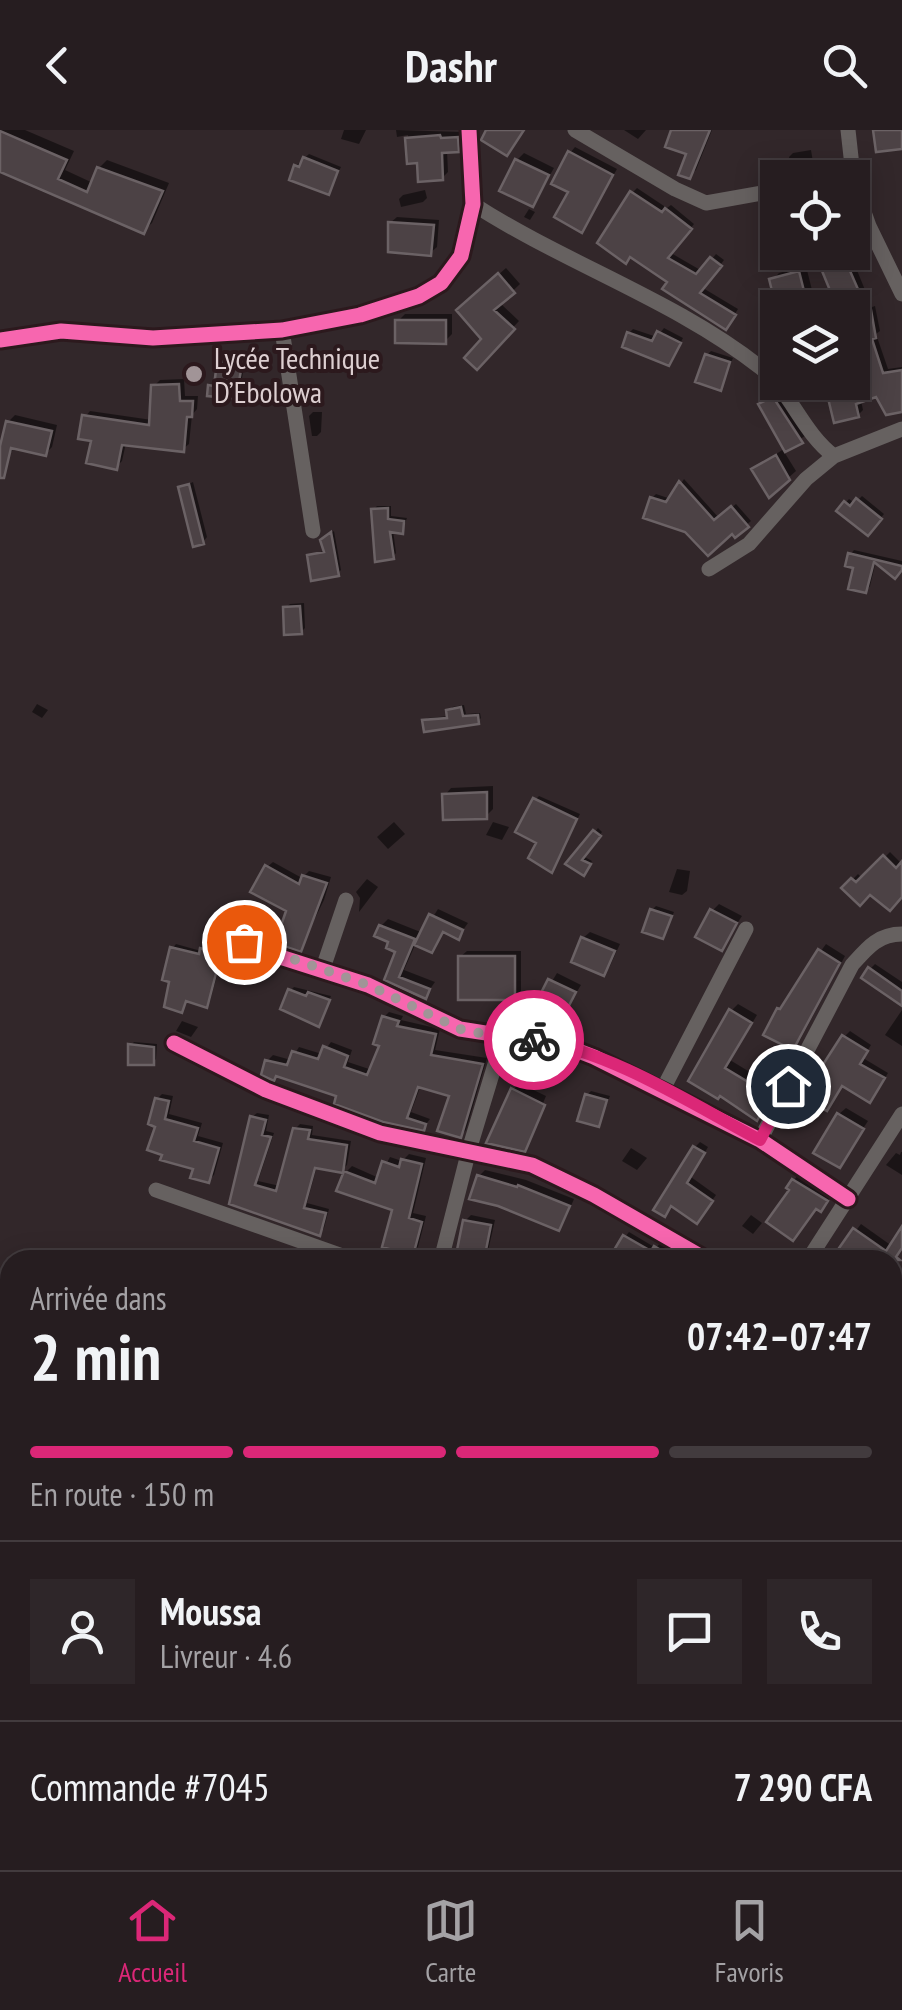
<!DOCTYPE html>
<html lang="fr">
<head>
<meta charset="utf-8">
<style>
	body { margin:0; font-family:"PT Sans Narrow",sans-serif; background:#2e2629; color:#f1f3f6; height:100vh; display:flex; flex-direction:column; font-size:38px; white-space:nowrap }
	* { box-sizing:border-box; margin:0 }
	p { font-size:32px; color:#a4a2a5 }
	.icon { flex:none; width:55px; height:55px; fill:none; stroke:currentColor; stroke-width:2; stroke-linecap:round; stroke-linejoin:round }
	.map { position:relative; flex:1; overflow:hidden }
	.panel { position:absolute; left:0px; top:1120px; width:902px; height:620px; display:flex; flex-direction:column; background:#261d20; border-radius:30px 30px 0 0; box-shadow:0 5px 25px #0003,0 0 0 2px #423b3e }
	.panel>* { flex:none }
	.buttons { position:absolute; left:760px; top:30px; display:grid; gap:20px }
	.buttons a { display:grid; place-items:center; width:110px; height:110px; border-radius:0px; background:#261d20; box-shadow:0 5px 25px #0003,0 0 0 2px #423b3e; font-size:50px }
	.pin { position:absolute; display:grid; place-items:center; width:85px; height:85px; color:#fff; margin:-42px; border:5px solid #fff; border-radius:50%; box-shadow:0 2px 10px #0007 }
	.courier { position:absolute; display:grid; place-items:center; width:100px; height:100px; margin:-50px; border:8px solid #db2777; border-radius:50%; background:#fff; color:#222; box-shadow:0 2px 12px #0007 }
	.summary em { font-style:normal; font-weight:800 }
	.summary div { display:flex; flex-direction:column-reverse }
	.summary { display:flex; align-items:center; justify-content:space-between; height:170px; padding:0 30px }
	h1 { font-size:65px; font-weight:800; line-height:75px }
	.bar { display:grid; grid-template-columns:repeat(4,1fr); gap:15px 10px; align-content:center; height:120px; padding:0 30px }
	.bar i { height:12px; border-radius:8px; background:#423b3e }
	.bar .on { background:#db2777 }
	.bar p { grid-column:span 4 }
	.line { display:flex; align-items:center; gap:25px; padding:0 30px; border-top:2px solid #423b3e }
	.line div { flex:1 }
	.round { display:grid; place-items:center; flex:none; width:105px; height:105px; border-radius:0px; background:#2e2629 }
	header { display:flex; justify-content:space-between; align-items:center; height:130px; padding:0 30px; background:#261d20; font-size:45px; font-weight:800 }
	.tabs { display:flex; justify-content:space-around; align-items:center; height:140px; border-top:2px solid #423b3e; background:#261d20; font-size:28px; color:#a4a2a5 }
	.tabs a { display:grid; justify-items:center; gap:5px }
	.tabs .on { color:#db2777 }
	.map>svg:first-child { display:block }
	.shadow { fill:#0007 }
	.building { fill:#4c4245; stroke:#6b6265; stroke-width:2.5 }
	.lines { fill:none; stroke-linecap:round; stroke-linejoin:round }
	.minor { stroke:#666160; stroke-width:15 }
	.cycleway-casing { stroke:#2c191d; stroke-width:21 }
	.cycleway { stroke:#f766af; stroke-width:15 }
	.done { stroke:#a19497; stroke-width:10; stroke-dasharray:0 18 }
	.route { stroke:#db2777; stroke-width:12 }
	.poi-dot { fill:#a19497; stroke:#2c191d; stroke-width:4 }
	.labels { text-anchor:middle; dominant-baseline:central; stroke-width:8; stroke-linejoin:round; paint-order:stroke }
	.poi-label { font-size:30px; fill:#ddcfd1; stroke:#2c191d; text-anchor:start }
</style>
</head>
<body>
<header><svg class="icon" aria-label="back" viewBox="0 0 24 24"><path d="M15 5l-7 7 7 7"/></svg>Dashr<svg class="icon" aria-label="search" viewBox="0 0 24 24"><circle cx="10" cy="10" r="6"/><path d="M15 15l6 6"/></svg></header>
<div class="map">
<svg width="902" height="1740" viewBox="0 0 902 1740">
	<rect width="100%" height="100%" fill="#32272a"/>
	<path class="shadow" d="M0 0H25L74 21 65 40 93 53 99 38 107 30 169 53 152 93 143 101 0 39Z
		M344 0H366L359 14 341 9Z
		M396 0 462 2 463 13 458 19 447 20 448 42 442 48 419 31 409 32 408 5 397 7Z
		M624 0H646L638 9Z
		M674 0H712L696 40 689 46V23Z
		M575 17 617 39 582 100 571 61 570 23Z
		M811 20 813 32 809 36 791 39 789 27 793 23Z
		M524 23 554 38 533 74 517 30Z
		M309 24 341 37 328 62 296 36Z
		M637 58 667 78 671 75 694 94 671 123 702 141 716 124 724 130 703 158 738 179 730 192 670 151 632 63Z
		M425 60 427 68 423 72 401 77 399 69 403 65Z
		M529 79 535 82 530 90 524 87Z
		M397 87 439 90 437 117 430 123 390 93Z
		M867 119 868 129 854 133 872 177 875 176 880 201 876 204 888 239 902 237V279L878 264 861 270 863 280 858 285 829 264 834 259 861 253 866 246 852 178H840L823 136 835 130 838 136 855 129V123Z
		M806 136 812 160 805 167 772 150 779 143Z
		M506 138 520 154 500 173 519 191 477 236 485 209 466 173Z
		M405 184H452V204L445 211 398 191Z
		M664 198 683 208 672 229 629 203 633 199 657 207Z
		M711 221 733 228 720 258 707 225Z
		M225 222 246 225 241 254 245 255V262L241 266 211 256Z
		M184 249 185 266H198L197 279 192 285 189 314 183 319 126 313 122 331 116 337 94 309 85 287 90 281 152 290 154 256 160 250Z
		M780 262 808 304 783 320 796 341 770 364 755 339 785 318 762 275Z
		M313 282H322L321 302 317 306H312L309 286Z
		M15 285 57 295 52 317 45 324 15 317 8 326V292Z
		M684 349 719 388 736 374 751 391 736 404 652 368 656 364 671 369Z
		M193 352 207 407 203 412 180 358Z
		M862 366 884 384 868 403 839 380 849 369 855 373Z
		M377 376H391V386L407 388 402 401 393 400 396 423 393 427 373 380Z
		M334 401 341 440 338 443 310 426 326 420 327 406Z
		M854 420 902 431V438L876 431 870 456 866 461 850 425Z
		M304 473 305 498 301 502 285 478 290 474Z
		M37 574 48 580 42 588 32 582Z
		M464 575 466 584 480 583 481 588 478 591H425L428 588 449 586 452 577Z
		M493 656V679L486 686 445 665 451 658Z
		M539 666 580 684 551 740 540 712 535 670Z
		M394 692 405 704 388 719 377 707Z
		M493 692 509 697 502 710 486 705Z
		M598 698 602 702 583 726 592 731 587 739 569 734Z
		M890 722 902 734V764L844 758 858 744 863 749Z
		M273 732 302 748 309 741 331 747 324 770 300 819 289 780 267 737Z
		M677 739 690 741 687 761 682 765 669 762Z
		M367 749 378 757 359 782 360 768 356 762Z
		M719 774 742 786 721 818 713 780Z
		M656 776 674 782 663 806 652 780Z
		M438 779 468 793 458 807 445 801 432 820 416 813 404 840 435 852 425 866 387 849 399 821 381 796 388 789 423 803Z
		M590 802 620 814 610 836 604 843 583 808Z
		M176 814 201 821 207 815 214 817 212 826 222 828 210 871 206 876 188 869 182 880 172 819Z
		M826 814 845 826 800 910 793 917 779 879Z
		M467 821H521V861L514 868 460 827Z
		M875 834 902 852V873L870 839Z
		M557 843 581 855 560 890 536 878Z
		M294 857 331 866 319 894 290 861Z
		M738 874 757 885 730 930 758 947 764 941 779 952 757 988 721 963 731 881Z
		M902 880V916L885 905Z
		M389 882 403 886 401 890 440 899 435 920 487 928 466 1000 460 1006 452 964 421 955 411 982 430 989 423 998 339 964 278 944 274 948 267 931 273 925 291 930 299 917 322 924 331 912 352 920 348 932 372 940 382 914 384 887Z
		M182 891 198 897 191 907 176 901Z
		M850 901 871 915 863 928 888 943 875 964 844 907Z
		M134 912 157 914 156 929 153 932 130 916Z
		M519 953 546 966 524 1019 513 960Z
		M591 961 610 966 598 995 587 965Z
		M162 964 173 966 169 984 202 993 198 1006 223 1013 214 1045 208 1051 158 995 157 969Z
		M846 978 868 991 839 1035V984Z
		M257 983 269 985 266 1001 274 1003 258 1051 280 1056 295 999 300 994 313 996 312 1005 351 1011 347 1035 342 1040 317 1036 307 1073 329 1079 324 1098 320 1103 232 1072 252 987Z
		M700 1012 708 1017 691 1047 716 1065 702 1085 672 1074 695 1017Z
		M631 1018 647 1028 637 1040 622 1031Z
		M901 1022H902V1045L886 1035 896 1023 900 1025Z
		M409 1024 426 1028 413 1083 426 1086 418 1117 412 1123 395 1078 346 1042 352 1036 379 1048 390 1027 402 1031Z
		M485 1040 526 1050 574 1069 564 1092 559 1098 479 1046Z
		M799 1044 832 1064 827 1073 793 1059 794 1050Z
		M471 1085 495 1090 486 1130H455L465 1091Z
		M751 1085 762 1093 753 1104 742 1096Z
		M861 1094 892 1116 902 1100V1118L892 1134V1130H855L841 1120Z
		M629 1102 656 1118 660 1113 687 1130H624L625 1107Z
		M902 1211V1261L897 1263 892 1249V1216Z
		M901 1693 902 1729 886 1733 885 1730H892V1695Z
		M493 1730H577L511 1740H494Z
		M820 1730H862L865 1740H798L803 1735Z"/>
	<path class="building" d="M486 0H524L507 26 481 10Z
		M671 0H710L690 49 678 45 686 24 665 17Z
		M873 0H902V19L876 22Z
		M0 1 67 30 58 49 87 62 97 37 163 61 144 104 0 42Z
		M440 5 441 8 458 7 459 22 442 23 443 50 418 52 417 33 407 34 405 8Z
		M568 21 613 45 582 103 554 87 568 62 551 54Z
		M303 27 338 41 329 65 289 50 294 35 299 37Z
		M515 29 549 45 533 77 499 61Z
		M630 61 662 82 665 78 692 99 668 128 696 144 710 127 722 136 700 163 736 185 726 200 662 159 667 152 630 127 626 134 597 113Z
		M388 92 434 95 431 126 388 122Z
		M830 133 833 140 847 134 867 180H871L876 208 872 209 883 243 902 240V282L886 285 876 267 856 274 859 287 834 293 827 264 860 256 858 251 864 249 852 214V168L836 175 820 136Z
		M799 141 806 169 776 177 769 149Z
		M498 143 515 163 494 180 515 199 477 240 464 228 481 209 456 180Z
		M395 190H446V214L395 213Z
		M657 201 681 213 669 236 622 217 627 202 652 211Z
		M218 224 243 228 238 258H242L241 269 207 266 208 255 214 256Z
		M705 224 730 232 721 261 695 252Z
		M179 254 180 271H193L192 287H187L184 322 122 315 117 340 86 333 91 311 78 309 82 285 149 295 151 255Z
		M773 267 803 313 785 322 758 274Z
		M6 291 52 301 46 326 11 318 4 348H0V316Z
		M776 325 790 350 769 368 751 339Z
		M679 351 714 390 731 376 749 397 735 408 732 404 708 426 685 402 643 388 650 367 666 372Z
		M189 354 204 414 193 417 178 357Z
		M856 368 882 389 868 406 836 381 844 371 850 376Z
		M388 378V389L404 391 403 404 390 402 394 429 375 432 371 379Z
		M331 402 339 446 311 451 307 425 324 422 320 410Z
		M848 423 902 436V440L895 449 874 432 866 463 848 459 853 438 845 436Z
		M300 476 302 504 284 505 283 477Z
		M461 577 463 586 478 585 479 594 424 602 422 590 447 588 446 580Z
		M487 662V689L443 690 442 664Z
		M533 668 577 689 552 743 528 728 536 713 515 702Z
		M593 700 601 706 582 730 591 734 584 746 565 734Z
		M883 725 896 738 902 731V767L890 781 870 765 860 776 841 758 851 748 856 752Z
		M265 735 299 754 302 745 327 753 301 822 275 813 286 781 250 762Z
		M650 779 672 786 663 809 642 802Z
		M710 779 737 793 722 821 695 807Z
		M429 784 463 800 459 810 443 802 432 823 414 815Z
		M379 795 415 809 399 847 430 859 426 869 384 850 395 822 386 818 388 812 374 806Z
		M581 807 615 821 604 846 571 832Z
		M170 817 199 824 200 818 211 821 209 830 219 832 207 878 186 871 182 883 164 877 169 852 162 850Z
		M818 819 840 833 793 920 763 905 777 878 780 879Z
		M458 826H515V870H458Z
		M868 837 902 861V876L861 848Z
		M548 849 576 862 560 893 533 879Z
		M288 859 306 866 308 862 330 870 319 897 280 879Z
		M729 879 752 893 725 938 750 953 755 946 774 959 757 991 720 966 718 969 688 951Z
		M382 886 399 891 397 896 436 904 431 925 483 934 461 1008 437 1001 449 966 418 957 407 988 426 994 424 1001 383 992 334 974 336 966 276 946 274 951 261 945 265 930 287 935 292 921 318 929 323 916 348 926 344 937 367 945 379 916 373 914Z
		M842 905 868 921 860 934 885 948 870 973 842 956 827 981 802 967Z
		M128 914 154 917V935H128Z
		M511 958 545 975 525 1022 486 1013Z
		M585 964 607 970 599 997 577 991Z
		M155 968 169 971 165 989 198 998 194 1011 219 1018 209 1053 190 1048 193 1039 160 1030 162 1025 147 1020 155 997 148 994Z
		M837 983 864 999 840 1038 813 1023Z
		M250 986 266 990 262 1005 271 1007 255 1055 276 1061 293 998 310 1000 308 1009 347 1015 343 1043 315 1038 304 1078 326 1083 320 1106 229 1074Z
		M693 1016 705 1023 687 1053 713 1071 697 1094 671 1076 665 1087 653 1080Z
		M401 1029 422 1034 409 1088 422 1092 413 1126 382 1117 392 1080 336 1061 344 1041 375 1053 382 1031 399 1037Z
		M477 1045 517 1057 518 1055 570 1076 559 1101 498 1076 469 1069Z
		M792 1049 828 1071 821 1082 816 1079 793 1111 766 1092 789 1060 786 1058Z
		M463 1090 491 1095 484 1130 456 1125Z
		M902 1096V1118L896 1127 900 1130H851L837 1121 853 1098 886 1121Z
		M623 1105 651 1121 654 1116 677 1130H619L611 1125Z"/>
	<g class="lines">
		<path class="minor" d="M575 0 675 59 706 73 778 60
			M848 0 854 54 869 96 902 164
			M473 74C564 133 677 171 761 238 791 262 803 303 834 326
			M282 200 313 401
			M0 210 61 201 153 208 282 200 360 185 419 166 441 153 461 126 473 74 469 0
			M709 439 749 414 806 349 834 326 902 299
			M214 800 274 825 368 855 460 899 563 915 594 927 760 1010 848 1069
			M323 838 346 770
			M174 913 266 960 380 1003 532 1035 594 1065 707 1130
			M663 959 746 799
			M760 1010 852 835C867 818 878 804 902 804
			M156 1060 354 1130
			M441 1130 469 1020 503 908
			M808 1130 902 984
			M892 1286H902
			M0 1556 10 1555
			M731 1740 764 1731"/>
		<defs>
			<path id="cycleway" d="M0 210 61 201 153 208 282 200 360 185 419 166 441 153 461 126 473 74 469 0
				M214 800 274 825 368 855 460 899 563 915 594 927 760 1010 848 1069
				M174 913 266 960 380 1003 532 1035 594 1065 707 1130"/>
		</defs>
		<use href="#cycleway" class="cycleway-casing"/>
		<use href="#cycleway" class="cycleway"/>
	</g>
	<g class="lines">
		<path class="done" d="M244 812 368 855 460 899 503 908 534 910"/>
		<path class="route" d="M534 910C611 921 692 974 760 1010L788 956"/>
	</g>
	<circle class="poi-dot" cx="194" cy="244" r="10"/>
	<g class="labels">
		<g class="poi-label">
			<text x="214" y="227">Lycée Technique<tspan x="214" dy="34">D’Ebolowa</tspan></text>
		</g>
	</g>
</svg>
<div class="buttons">
<a><svg class="icon" aria-label="locate" viewBox="0 0 24 24"><circle cx="12" cy="12" r="6"/><path d="M12 2v4M12 18v4M2 12h4M18 12h4"/></svg></a>
<a><svg class="icon" aria-label="layers" viewBox="0 0 24 24"><path d="M12 4l9 5-9 5-9-5zM3 14l9 5 9-5"/></svg></a>
</div>
<div class="pin" style="left:244px;top:812px;background:#ea580c"><svg class="icon" aria-label="bag" viewBox="0 0 24 24"><path d="M5 8h14l-1 12H6zM9 8a3 3 0 0 1 6 0"/></svg></div>
<div class="pin" style="left:788px;top:956px;background:#1f2937"><svg class="icon" aria-label="home" viewBox="0 0 24 24"><path d="M3 11l9-7 9 7M6 9v11h12V9"/></svg></div>
<div class="courier" style="left:534px;top:910px"><svg class="icon" aria-label="bike" viewBox="0 0 24 24"><circle cx="6" cy="16" r="4"/><circle cx="18" cy="16" r="4"/><path d="M6 16l4-8h5l3 8M10 8l3 8H6M13 5h3"/></svg></div>
<section class="panel">
<div class="summary"><div><h1>2 min</h1><p>Arrivée dans</p></div><em>07:42–07:47</em></div>
<div class="bar"><i class="on"></i><i class="on"></i><i class="on"></i><i></i><p>En route · 150 m</p></div>
<div class="line" style="height:180px"><a class="round"><svg class="icon" aria-label="person" viewBox="0 0 24 24"><circle cx="12" cy="8" r="4"/><path d="M4 21q1-7 8-7t8 7"/></svg></a><div><b>Moussa</b><p>Livreur · 4.6</p></div><a class="round"><svg class="icon" aria-label="chat" viewBox="0 0 24 24"><path d="M4 5h16v11H9l-5 4z"/></svg></a><a class="round"><svg class="icon" aria-label="phone" viewBox="0 0 24 24"><path d="M5 4h4l2 5-3 2q2 4 5 5l2-3 5 2v4C11 20 4 13 5 4z"/></svg></a></div>
<div class="line" style="height:130px"><div>Commande #7045</div><b>7 290 CFA</b></div>
</section>
</div>
<nav class="tabs">
<a class="on"><svg class="icon" aria-label="home" viewBox="0 0 24 24"><path d="M3 11l9-7 9 7M6 9v11h12V9"/></svg>Accueil</a>
<a><svg class="icon" aria-label="map" viewBox="0 0 24 24"><path d="M3 6l6-2 6 2 6-2v14l-6 2-6-2-6 2zM9 4v14M15 6v14"/></svg>Carte</a>
<a><svg class="icon" aria-label="saved" viewBox="0 0 24 24"><path d="M7 4h10v16l-5-4-5 4z"/></svg>Favoris</a>
</nav>
</body>
</html>
